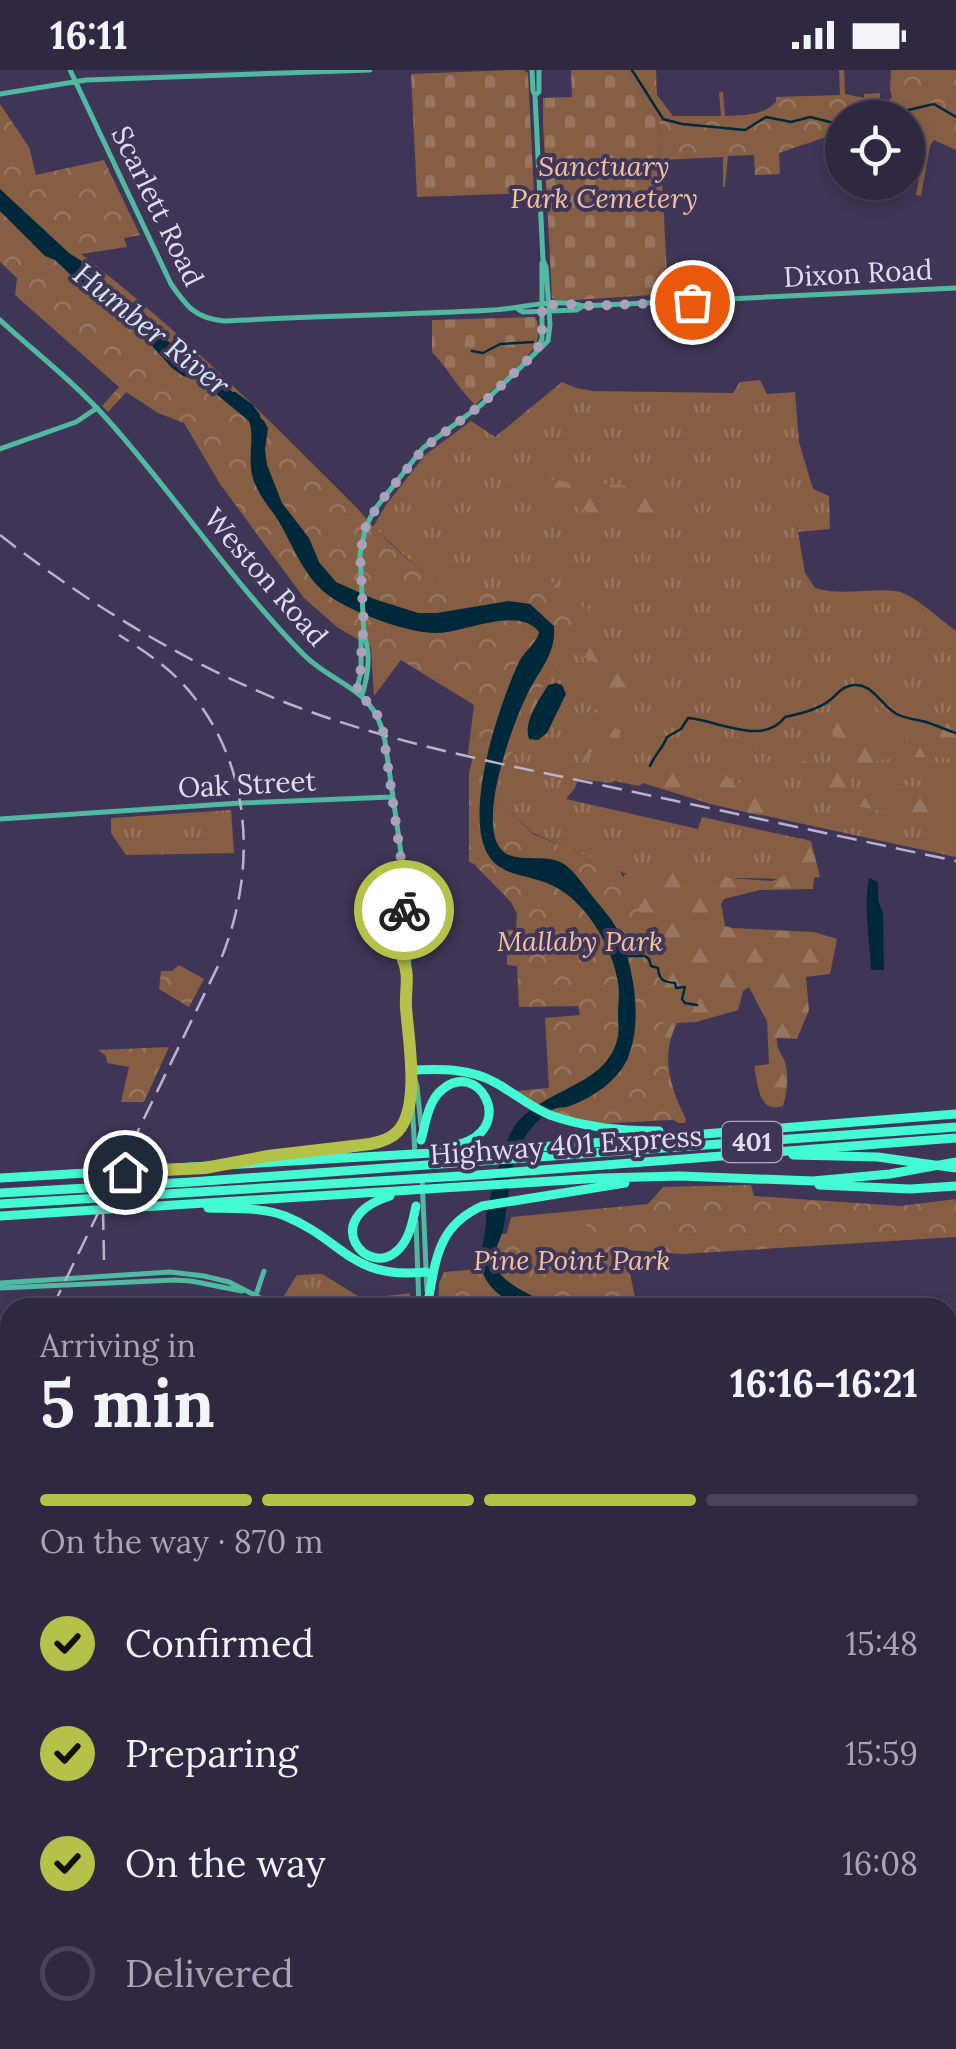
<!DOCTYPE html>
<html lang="en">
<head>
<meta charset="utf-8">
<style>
	body { margin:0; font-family:Lora,serif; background:#3b344c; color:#f1f3f6; height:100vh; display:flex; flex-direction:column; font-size:38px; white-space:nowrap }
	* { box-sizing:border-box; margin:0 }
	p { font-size:32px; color:#a7a6b1 }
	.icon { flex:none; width:55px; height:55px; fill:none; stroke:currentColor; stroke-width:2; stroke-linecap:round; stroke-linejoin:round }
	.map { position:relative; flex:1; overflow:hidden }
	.sheet { position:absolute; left:0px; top:1228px; width:958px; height:752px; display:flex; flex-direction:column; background:#2f2841; border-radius:30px 30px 0 0; box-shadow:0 5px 15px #0003,0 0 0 2px #4a445a }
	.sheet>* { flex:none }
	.buttons { position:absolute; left:825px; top:30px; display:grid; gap:20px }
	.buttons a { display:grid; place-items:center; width:100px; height:100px; border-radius:50%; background:#2f2841; box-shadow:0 5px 15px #0003,0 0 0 2px #4a445a; font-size:50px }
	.pin { position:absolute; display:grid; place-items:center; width:85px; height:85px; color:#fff; margin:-42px; border:5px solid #fff; border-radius:50%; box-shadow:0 2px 10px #0007 }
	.courier { position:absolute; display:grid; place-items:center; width:100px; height:100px; margin:-50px; border:8px solid #b4c24a; border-radius:50%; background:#fff; color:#222; box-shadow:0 2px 12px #0007 }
	.headline em { font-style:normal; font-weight:700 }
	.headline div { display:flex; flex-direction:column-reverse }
	.headline { display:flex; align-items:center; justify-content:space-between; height:170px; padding:0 40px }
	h1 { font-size:65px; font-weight:700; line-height:75px }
	.bar { display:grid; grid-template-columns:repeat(4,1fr); gap:15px 10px; align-content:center; height:120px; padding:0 40px }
	.bar i { height:12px; border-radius:8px; background:#4a445a }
	.bar .selected { background:#b4c24a }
	.bar p { grid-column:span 4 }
	ol { padding:0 40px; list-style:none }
	li { display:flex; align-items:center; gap:30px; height:110px }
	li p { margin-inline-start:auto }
	li .icon { padding:10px; border-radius:50%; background:#b4c24a; color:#111; stroke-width:4 }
	li:last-child { color:#a7a6b1 }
	li i { width:55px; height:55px; border:5px solid #4a445a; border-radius:50% }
	.status { display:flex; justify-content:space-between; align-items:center; height:70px; padding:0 50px; background:#2f2841; direction:ltr }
	.status svg { height:28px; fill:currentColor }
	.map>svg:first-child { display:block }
	.grass { fill:url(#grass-tufts) }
	.forest { fill:url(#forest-firs) }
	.cemetery { fill:url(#cemetery-stones) }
	.park { fill:url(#park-crowns) }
	.pitch { fill:#865e43 }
	.water { fill:#00283b }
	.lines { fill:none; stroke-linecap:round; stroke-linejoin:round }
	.stream { stroke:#00283b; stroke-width:2.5 }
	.river { stroke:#00283b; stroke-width:8 }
	.secondary { stroke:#51b9a1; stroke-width:5 }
	.highway { stroke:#44fad5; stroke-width:9 }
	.rail { stroke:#b9b4cb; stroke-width:2.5; stroke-dasharray:20 10; stroke-linecap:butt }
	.done { stroke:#a8a3bb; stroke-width:10; stroke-dasharray:0 18 }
	.route { stroke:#b4c24a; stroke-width:12 }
	.labels { text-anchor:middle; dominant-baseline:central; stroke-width:8; stroke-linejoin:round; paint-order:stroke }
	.shield { fill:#3f3657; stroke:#b0abc3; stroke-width:2.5 }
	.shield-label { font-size:25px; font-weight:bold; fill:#e1ddf1 }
	.park-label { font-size:28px; font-style:italic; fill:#f4c1a0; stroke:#3f3657 }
	.street-label { font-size:28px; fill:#e1ddf1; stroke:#3f3657 }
	.water-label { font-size:30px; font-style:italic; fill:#d5e7f2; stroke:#3f3657 }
</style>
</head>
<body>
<div class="status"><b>16:11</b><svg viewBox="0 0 49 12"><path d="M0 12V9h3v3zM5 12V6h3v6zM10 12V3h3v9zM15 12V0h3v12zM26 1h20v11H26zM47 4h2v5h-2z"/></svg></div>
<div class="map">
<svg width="956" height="1979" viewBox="0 0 956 1979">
	<defs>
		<pattern id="grass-tufts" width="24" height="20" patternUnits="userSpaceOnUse" patternTransform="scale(2.5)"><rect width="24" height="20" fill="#865e43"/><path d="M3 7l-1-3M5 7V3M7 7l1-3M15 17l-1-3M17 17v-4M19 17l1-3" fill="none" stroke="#97755f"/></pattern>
		<pattern id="forest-firs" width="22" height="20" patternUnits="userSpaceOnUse" patternTransform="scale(2.5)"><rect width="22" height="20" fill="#865e43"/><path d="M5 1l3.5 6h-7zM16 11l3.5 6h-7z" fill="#97755f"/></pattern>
		<pattern id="cemetery-stones" width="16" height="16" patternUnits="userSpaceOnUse" patternTransform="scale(2.5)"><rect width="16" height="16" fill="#865e43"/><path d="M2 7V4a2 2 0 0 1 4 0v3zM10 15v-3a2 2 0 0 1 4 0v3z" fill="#97755f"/></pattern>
		<pattern id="park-crowns" width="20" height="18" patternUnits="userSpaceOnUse" patternTransform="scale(2.5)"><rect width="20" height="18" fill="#865e43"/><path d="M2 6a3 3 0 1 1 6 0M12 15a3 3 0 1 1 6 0" fill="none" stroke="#97755f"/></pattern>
	</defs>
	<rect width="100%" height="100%" fill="#3f3657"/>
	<path class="grass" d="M760 310 767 324 795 322 799 372 813 419 829 426 830 459 798 462 805 503 815 518C842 526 868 518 896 521 914 524 939 549 956 561V787L711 734 643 713 639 716 614 711 610 713 578 709 575 718 566 729 698 759 702 747 811 771 820 807 786 809 640 806 624 803 533 763 513 745 499 726V711L515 673 524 516C509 519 493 523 477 523 435 521 403 483 373 457L386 435 425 385 471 351 495 367 562 312 576 318 594 321 733 323 740 312Z
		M231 740 234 783 126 785 111 763V748Z
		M322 1204 363 1229 410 1223V1237H293L282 1229 297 1205Z
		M331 1970H864L869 1979H315Z"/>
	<path class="forest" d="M534 407 572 413 590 412 672 421 684 425 685 443 696 458 621 442 601 448 538 419 510 411Z
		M528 502 552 512 562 519 575 533 583 537 586 550 596 558 598 572 600 569 605 571 622 589 638 594 631 636 626 644 619 647 614 657 620 660 615 674C600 673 591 679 585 692L581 691 582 668 597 637 596 593 571 581 561 589 540 629 526 664 508 686 489 535 465 522 491 524 520 516 523 505Z
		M857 605 885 641 933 648 956 654V689C933 686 840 681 852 719L866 728 887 719 903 716 956 719V751L916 748 847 734 772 687 744 675 736 664 734 651 735 653C769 655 800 710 834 689L836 682 831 655C836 646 847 646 857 645L893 682 919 677 854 617 855 606Z
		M668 674 671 681 670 691 722 702 735 712 788 727 782 739 768 745H758L711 734 638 711 640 704 656 692Z
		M790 768 805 769C820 789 815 796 813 819L760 820 724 829 721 834 725 856 732 858 814 862 837 869 830 904 806 907 809 940 797 969 777 968C776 980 781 981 785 992 789 1006 787 1023 783 1036 758 1044 758 1014 754 996L769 994 767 951 749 917 743 921 738 940 696 952 677 953C660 986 670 1017 686 1049L685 1053H678L669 1047 622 812 624 805 630 801 674 803 689 799 731 808 772 811 791 803 793 787 782 777V769Z"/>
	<path class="cemetery" d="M513 0H524L528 3 534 123 417 127 411 4Z
		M571 0H628L649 39 659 50 668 224 559 231 552 228 543 54V28L572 27Z
		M535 247C539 255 540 262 537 271 532 288 490 321 475 335 459 319 448 299 432 282V250Z"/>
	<path class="park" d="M628 0H656L657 25 673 46H721L719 22H723L725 46C744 45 763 46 776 32V27L840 25 839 0H844L845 24 864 28V24L880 23V32L885 35 892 27 890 20 891 0H956V80L934 70 930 76 921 126 916 125 923 84 908 75V48H842V64H836V66H829L779 83 780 104 755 105 754 85 728 86 725 117H723V87L661 90 659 50 649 39Z
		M0 34 29 77 36 105 104 90 140 165 124 168 127 177 81 184C181 261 269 350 358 439 383 469 429 515 469 522 488 525 505 515 523 516 540 518 574 533 590 540L537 625 499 711V726L513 745 533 764 619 799 657 878 672 1050C634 1051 591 1058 555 1046 541 1041 527 1029 515 1021L549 1018 545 948 580 945 578 936 519 937 517 896 507 895V860H516L517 844 511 832 474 794 469 792V703L473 686 468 684 474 635 401 590 374 626 371 577 337 557 304 528 220 414 184 353 158 343 126 322 108 342 102 336 119 317 15 225 17 208 0 192Z
		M179 895 204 909 189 937 159 919 161 901H172Z
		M169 977 144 1032H121L129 997 107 993 106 986 98 980Z
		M751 1115 754 1126 900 1136 956 1129V1167L683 1184 625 1180 637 1237 438 1238 439 1213 444 1202 480 1199 496 1166 507 1163 511 1147 648 1134 663 1117Z"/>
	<path class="pitch" d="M585 1142 588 1182 529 1187 526 1147Z"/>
	<path class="water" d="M0 119 69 183 86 194 108 216 134 234 156 255 164 268 234 323 264 351 268 358 265 380 267 395 282 433 309 468 319 492 336 512 374 529 418 543H437L509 531 530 534 554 556C556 586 539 599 527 625 512 655 478 749 500 778 513 796 546 782 564 794 574 801 582 813 589 822 598 834 610 846 617 859 633 894 643 947 629 985 620 1010 591 1029 567 1037 562 1038 556 1037 552 1040 542 1044 531 1058 525 1067 509 1092 509 1127 504 1155 503 1167 493 1179 494 1191 496 1213 542 1231 560 1237 550 1237 538 1239 528 1237 507 1235 480 1214 481 1191 481 1175 487 1161 486 1144 492 1123 503 1073 514 1057 542 1017 608 1018 618 966 619 958 618 951 618 943 618 933 620 923 618 913 613 879 590 838 559 819 529 800 492 812 482 769 471 722 499 635 519 592 525 580 537 573 539 562 519 535 464 563 437 563 409 564 344 540 323 521 304 504 294 479 282 457 275 443 263 432 257 418 244 394 256 371 249 351L199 310 183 306 172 298 132 254 104 236 55 190 45 186 0 141Z
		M556 613 562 615 566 624 547 663 538 670 529 669C523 652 539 630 548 615Z
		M869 808 878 812V830L883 843 884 900H871C870 870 863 837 869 808Z"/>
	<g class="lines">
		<path class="stream" d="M632 0 663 49 682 54 745 60 766 47 791 52 810 47 842 55
			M899 48 908 40 934 34 956 47
			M472 281 483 283 500 274 533 272
			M650 696C655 684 663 678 667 667L681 659 688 648C717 650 763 677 785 647 800 644 819 639 830 630 838 624 839 619 849 616 871 610 879 633 895 643 905 649 915 649 926 652 936 655 946 660 956 663
			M628 886H645L649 889 651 896 658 898C659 910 663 912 675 913L676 918 685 917 682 929 685 933 697 935
			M948 1695 956 1694"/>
		<path class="river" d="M234 326 249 337 256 346"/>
		<path class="secondary" d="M70 0 171 214C187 237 195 248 224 251 313 246 403 245 492 240 518 239 558 227 583 236L956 218
			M0 24 86 10 370 0
			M535 25 539 22V0
			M518 239 523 242 577 240 583 236
			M0 250C36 283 75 313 107 349 176 426 232 512 304 585 338 618 375 617 385 671L409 839V890L406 921 412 1000 410 1015
			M536 281 542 269V193
			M0 379 76 352 97 338
			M356 622 361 602V569L364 565 360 484 366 456 375 439 423 378 481 335 548 271 550 254 546 197 543 190 535 25 533 21 532 0
			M362 625C368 606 371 584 364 565
			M0 749 241 733 392 727
			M406 831C402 852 399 878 407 897
			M413 1003 417 1016 421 1056
			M412 1031 415 1085
			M422 1107 427 1221
			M416 1151 419 1238
			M0 1213 170 1202 204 1206 229 1212 280 1238
			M0 1218 175 1210 191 1211 242 1221
			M256 1225 264 1201
			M875 1970 879 1979
			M182 1979 183 1970"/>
		<path class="highway" d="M412 1000C441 999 470 998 496 1013 514 1023 530 1037 550 1045 583 1057 624 1061 659 1061
			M421 1070C426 1053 428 1030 443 1019 477 991 513 1051 468 1071 459 1076 447 1076 437 1078
			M793 1085 878 1087 956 1098
			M252 1089C283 1084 377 1082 397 1062 409 1050 409 1033 410 1017
			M0 1108 553 1076 956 1044
			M819 1115 910 1119 956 1116
			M0 1123 191 1112 956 1057
			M390 1126C317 1149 368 1210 398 1180 409 1170 413 1151 416 1136
			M0 1134 477 1105 956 1068
			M208 1138C233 1139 262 1137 285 1146 344 1170 350 1210 426 1202
			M0 1146 601 1108 680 1106 813 1111 890 1104 956 1092
			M428 1232C436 1188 438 1156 482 1136L625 1113"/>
		<path class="rail" d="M0 465C86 532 178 589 279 630 382 671 492 692 601 715 719 740 838 766 956 791
			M103 1140 104 1190
			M52 1238 218 896C259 802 254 689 181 612 163 593 141 579 119 565
			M0 1348 10 1326"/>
	</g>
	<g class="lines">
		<path class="done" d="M404 840 406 831 403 804 382 654 373 637 356 622C364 601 359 580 364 559L360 484 366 456 370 448 382 430 424 378 481 335 536 282 542 269V235L578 234 583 236 692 232"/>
		<path class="route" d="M125 1102 205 1098 268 1086 370 1074C381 1072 391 1069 398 1061 421 1036 408 968 406 937 405 921 410 904 403 890L404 840"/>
	</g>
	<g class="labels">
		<rect class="shield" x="722" y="1052" width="60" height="40" rx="8"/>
		<g class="shield-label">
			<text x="752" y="1072">401</text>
		</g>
		<g class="park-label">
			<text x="604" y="96">Sanctuary<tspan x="604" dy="32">Park Cemetery</tspan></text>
			<text x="580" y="871">Mallaby Park</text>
			<text x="572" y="1190">Pine Point Park</text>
		</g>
		<g class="street-label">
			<text transform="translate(158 136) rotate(64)">Scarlett Road</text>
			<text transform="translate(858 203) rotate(-3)">Dixon Road</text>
			<text transform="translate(266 507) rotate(49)">Weston Road</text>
			<text transform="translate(247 714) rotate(-3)">Oak Street</text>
			<text transform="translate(566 1075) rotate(-4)">Highway 401 Express</text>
		</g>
		<g class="water-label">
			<text transform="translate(152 259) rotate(39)">Humber River</text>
		</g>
	</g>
</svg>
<div class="buttons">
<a><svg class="icon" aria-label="locate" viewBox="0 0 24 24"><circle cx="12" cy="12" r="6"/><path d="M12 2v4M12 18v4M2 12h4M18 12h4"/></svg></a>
</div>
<div class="pin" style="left:692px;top:232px;background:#ea580c"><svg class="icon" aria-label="bag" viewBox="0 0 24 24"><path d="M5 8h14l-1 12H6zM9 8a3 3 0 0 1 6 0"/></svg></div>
<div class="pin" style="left:125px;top:1102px;background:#1f2937"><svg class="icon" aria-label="home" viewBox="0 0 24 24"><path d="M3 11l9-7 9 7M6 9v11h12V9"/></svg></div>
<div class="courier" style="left:404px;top:840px"><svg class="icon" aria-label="bike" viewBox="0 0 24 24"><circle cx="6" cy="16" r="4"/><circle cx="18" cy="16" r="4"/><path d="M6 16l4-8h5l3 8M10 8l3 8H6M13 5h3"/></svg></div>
<section class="sheet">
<div class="headline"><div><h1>5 min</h1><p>Arriving in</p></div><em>16:16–16:21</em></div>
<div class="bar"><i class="selected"></i><i class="selected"></i><i class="selected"></i><i></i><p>On the way · 870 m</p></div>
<ol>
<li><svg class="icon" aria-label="check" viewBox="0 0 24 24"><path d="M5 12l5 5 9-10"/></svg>Confirmed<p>15:48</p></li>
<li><svg class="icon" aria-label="check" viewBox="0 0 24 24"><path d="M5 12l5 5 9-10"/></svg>Preparing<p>15:59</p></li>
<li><svg class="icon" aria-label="check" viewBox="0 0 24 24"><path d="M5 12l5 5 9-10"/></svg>On the way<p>16:08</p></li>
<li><i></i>Delivered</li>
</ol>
</section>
</div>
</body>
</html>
